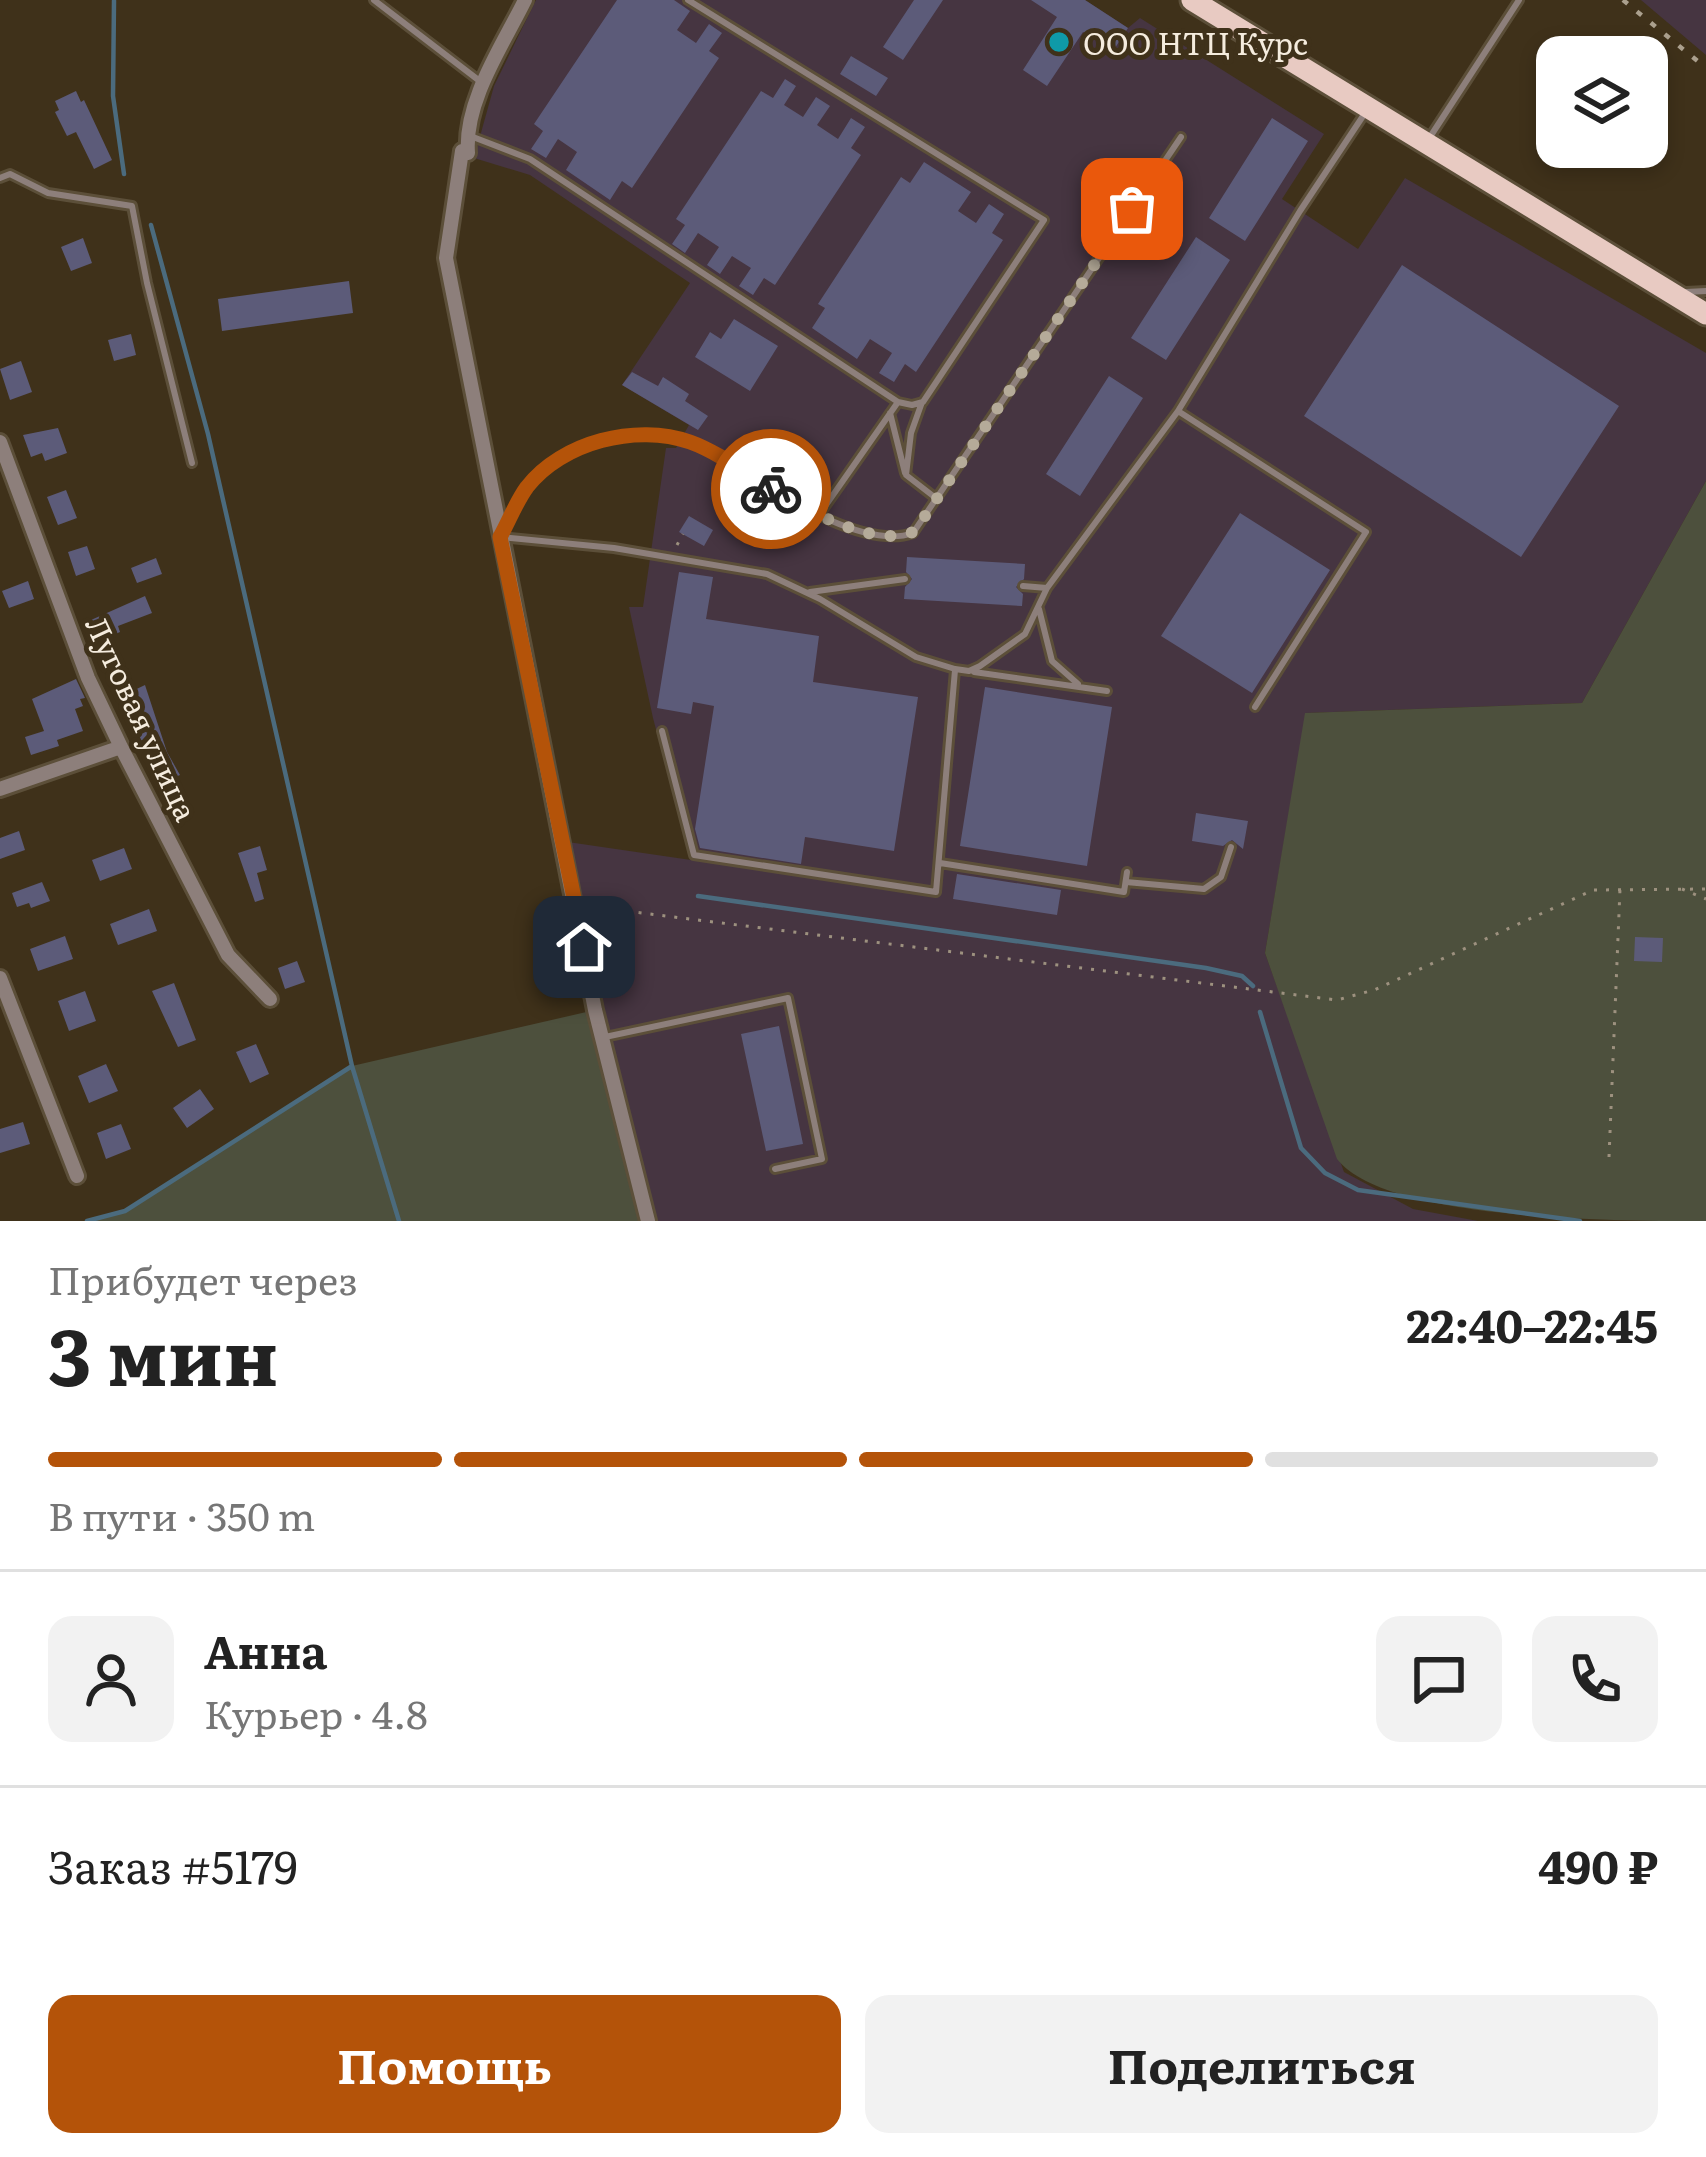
<!DOCTYPE html>
<html lang="ru">
<head>
<meta charset="utf-8">
<style>
	body { margin:0; font-family:Literata,serif; background:#f2f2f2; color:#222; height:100vh; display:flex; flex-direction:column; font-size:45px; white-space:nowrap }
	* { box-sizing:border-box; margin:0 }
	p { font-size:39px; color:#767676 }
	.icon { flex:none; width:66px; height:66px; fill:none; stroke:currentColor; stroke-width:2; stroke-linecap:round; stroke-linejoin:round }
	.map { position:relative; height:1221px; overflow:hidden }
	.panel { display:flex; flex-direction:column; background:#fff; flex:1 }
	.panel>* { flex:none }
	.buttons { position:absolute; left:1536px; top:36px; display:grid; gap:24px }
	.buttons a { display:grid; place-items:center; width:132px; height:132px; border-radius:24px; background:#fff; box-shadow:0 6px 18px #0003; font-size:60px }
	.pin { position:absolute; display:grid; place-items:center; width:102px; height:102px; color:#fff; margin:-51px; border-radius:24px; box-shadow:0 6px 18px #0006 }
	.courier { position:absolute; display:grid; place-items:center; width:120px; height:120px; margin:-60px; border:9px solid #b45309; border-radius:50%; background:#fff; color:#222; box-shadow:0 3px 15px #0007 }
	.overview em { font-style:normal; font-weight:700 }
	.overview div { display:flex; flex-direction:column-reverse }
	.overview { display:flex; align-items:center; justify-content:space-between; height:204px; padding:0 48px }
	h1 { font-size:78px; font-weight:700; line-height:90px }
	.bar { display:grid; grid-template-columns:repeat(4,1fr); gap:18px 12px; align-content:center; height:144px; padding:0 48px }
	.bar i { height:15px; border-radius:9px; background:#e0e0e0 }
	.bar .active { background:#b45309 }
	.bar p { grid-column:span 4 }
	.line { display:flex; align-items:center; gap:30px; padding:0 48px; border-top:3px solid #e0e0e0 }
	.line div { flex:1 }
	.round { display:grid; place-items:center; flex:none; width:126px; height:126px; border-radius:24px; background:#f2f2f2 }
	.cta { display:flex; gap:24px; margin-top:auto; padding:24px 48px }
	.cta a { flex:1; height:138px; border-radius:24px; background:#b45309; color:#fff; font-size:48px; font-weight:700; line-height:138px; text-align:center }
	.cta a+a { background:#f2f2f2; color:#222 }
	.map>svg:first-child { display:block }
	.industrial { fill:#463541 }
	.green { fill:#4d503d }
	.lines { fill:none; stroke-linecap:round; stroke-linejoin:round }
	.stream { stroke:#4b6b7e; stroke-width:4.5 }
	.building { fill:#5c5b79 }
	.lane-casing { stroke:#5c4f39; stroke-width:12 }
	.street-casing { stroke:#5c4f39; stroke-width:20 }
	.primary-casing { stroke:#5c4f39; stroke-width:27 }
	.path { stroke:#9d917f; stroke-width:3; stroke-dasharray:3 9; stroke-linecap:butt }
	.lane { stroke:#8d7f7b; stroke-width:6 }
	.street { stroke:#8d7f7b; stroke-width:14 }
	.primary { stroke:#e8cac2; stroke-width:21 }
	.rail { stroke:#aba08e; stroke-width:4.5; stroke-dasharray:6 12; stroke-linecap:butt }
	.done { stroke:#b5ab99; stroke-width:12; stroke-dasharray:0 21.6 }
	.route { stroke:#b45309; stroke-width:15 }
	.culture-dot { fill:#0f9aa8; stroke:#3f311a; stroke-width:4.5 }
	.labels { text-anchor:middle; dominant-baseline:central; stroke-width:10; stroke-linejoin:round; paint-order:stroke }
	.poi-label { font-size:30px; fill:#f5ecde; stroke:#3f311a; text-anchor:start }
	.street-label { font-size:30px; fill:#f5ecde; stroke:#3f311a }
</style>
</head>
<body>
<div class="map">
<svg width="1706" height="1221" viewBox="0 0 1706 1221">
	<rect width="100%" height="100%" fill="#3f311a"/>
	<path class="industrial" d="M536 0H1085L1128 28 1140 18 1324 134 1282 199 1358 249 1405 178 1706 353V481L1582 703 1306 713 1265 953 1344 1172 1413 1209 1478 1221H650L561 841 691 860 653 718 629 607H643L666 448H676L689 425 622 385 690 283 530 175 474 158 494 86Z
		M1641 0H1706V55Z"/>
	<path class="green" d="M1706 481V1221C1618 1221 1385 1221 1337 1159L1265 953 1305 713 1582 703Z
		M595 1010 648 1221H87L125 1211 352 1066Z"/>
	<g class="lines">
		<path class="stream" d="M114 1 113 96 124 174
			M151 225 208 434 352 1066
			M698 896 1206 968 1242 976 1253 986
			M1260 1012 1301 1148 1325 1173 1358 1190 1580 1221
			M87 1221 125 1211 352 1066 399 1221"/>
	</g>
	<path class="building" d="M617 0H674L690 11 677 30 696 43 709 24 722 33 709 51 719 58 632 188 622 181 610 200 566 170 577 152 558 139 546 158 531 149 543 131 534 124Z
		M914 0H943L903 60 883 47Z
		M1031 0H1085L1128 28 1113 51 1083 32 1047 86 1023 70 1057 17Z
		M851 56 888 78 876 96 840 74Z
		M785 79 796 86 784 105 803 117 816 97 830 106 817 125 838 139 851 118 865 127 851 148 861 155 775 285 764 278 753 295 739 286 751 268 732 256 720 274 707 265 719 247 698 233 685 253 672 244 685 225 676 219 761 91 773 98Z
		M76 91 81 102 84 100 112 160 94 169 76 132 67 136 55 112 59 110 55 101Z
		M1272 118 1308 141 1245 241 1209 218Z
		M924 162 971 192 958 211 976 223 989 204 1004 214 992 233 1003 240 916 372 905 364 894 382 879 373 892 353 870 339 857 359 812 328 825 308 818 304 901 177 910 183Z
		M1196 237 1230 260 1166 360 1131 338Z
		M83 238 92 263 71 271 61 247Z
		M1402 265 1619 406 1521 557 1304 416Z
		M349 281 353 313 222 331 218 299Z
		M734 319 778 346 750 391 695 357 710 332 721 339Z
		M131 334 136 355 114 361 108 340Z
		M21 361 32 392 10 400 0 369Z
		M632 372 658 386 663 377 689 394 685 401 708 416 698 430 622 385Z
		M1109 376 1143 398 1080 496 1046 474Z
		M58 428 67 453 45 461 42 453 31 457 23 435Z
		M66 490 77 518 58 525 47 497Z
		M1240 513 1330 570 1252 693 1161 636Z
		M689 516 713 530 704 546 679 532Z
		M87 546 95 569 76 576 68 552Z
		M907 557 1025 564 1024 579 1016 587 1023 594 1022 606 904 599 905 587 912 579 906 572Z
		M156 558 162 574 137 583 131 568Z
		M679 572 713 577 706 619 819 636 813 682 918 697 894 851 805 837 801 864 700 848 695 829 714 706 693 702 691 714 657 708Z
		M28 581 34 599 9 608 2 591Z
		M145 596 152 613 118 626 120 632 100 641 91 620Z
		M76 679 85 698 80 699 83 706 75 709 83 731 57 740 59 746 31 755 25 737 44 731 32 699Z
		M145 685 167 752 180 775 163 782 146 745 143 746 139 734 143 733 126 694Z
		M985 687 1112 707 1087 866 960 846Z
		M1196 813 1248 821 1243 849 1232 840 1223 846 1192 841Z
		M19 831 25 850 0 859V838Z
		M260 846 267 870 257 873 264 899 255 902 238 853Z
		M124 848 132 869 100 881 92 860Z
		M957 874 1061 890 1057 915 953 899Z
		M42 882 50 901 31 908 29 903 17 907 12 893Z
		M149 909 157 931 118 945 110 924Z
		M65 936 73 959 38 971 30 949Z
		M1635 937 1663 938 1662 962 1634 961Z
		M297 961 305 982 285 989 278 968Z
		M174 983 196 1040 178 1047 152 991Z
		M85 991 96 1021 69 1031 58 1001Z
		M779 1026 803 1144 766 1151 741 1034Z
		M256 1044 269 1074 250 1083 236 1052Z
		M106 1064 118 1091 89 1103 78 1076Z
		M200 1089 214 1109 187 1128 173 1108Z
		M23 1122 30 1144 0 1153V1129Z
		M121 1124 131 1149 106 1159 97 1133Z"/>
	<g class="lines">
		<defs>
			<path id="lane" d="M374 0 481 82
				M473 137 530 159 898 402 912 405 923 402 1044 220 688 0
				M1181 137 913 533C855 554 749 472 698 445 646 423 571 438 533 480 518 496 511 518 500 537L614 548 767 574 820 599 916 657 955 669 969 671 980 666 1025 634 1047 588 1178 411 1300 211 1365 113
				M1430 137 1519 0
				M0 178 10 174 48 193 132 206 147 283 192 463
				M1686 292 1706 291
				M921 405 911 433 906 475 937 499
				M1178 411 1366 532 1255 707
				M890 413 905 473
				M819 515 898 402
				M1023 586 1047 588
				M810 592 905 579
				M1039 609 1052 661 1078 684
				M974 672 1107 691
				M662 731 694 855 936 892 955 670
				M940 863 1124 892 1127 872
				M1126 882 1204 889 1221 877 1231 847
				M605 1037 788 998 822 1159 775 1169"/>
			<path id="street" d="M525 0C503 45 464 101 468 153L462 151 446 258 595 1010 648 1221
				M0 442 88 678 121 747 228 955 270 999
				M0 789 121 747
				M0 978 77 1176"/>
			<path id="primary" d="M1192 0 1706 314"/>
		</defs>
		<use href="#lane" class="lane-casing"/>
		<use href="#street" class="street-casing"/>
		<use href="#primary" class="primary-casing"/>
		<path class="path" d="M677 545 683 534
			M1682 889 1706 899
			M591 914 618 910 1337 1000 1374 990 1593 890 1706 889
			M1609 1157 1620 889"/>
		<use href="#lane" class="lane"/>
		<use href="#street" class="street"/>
		<use href="#primary" class="primary"/>
		<path class="rail" d="M1623 0 1706 68"/>
	</g>
	<g class="lines">
		<path class="done" d="M771 489C805 509 876 550 915 531L1132 209"/>
		<path class="route" d="M584 947 500 537C509 521 516 502 527 487 562 442 636 423 690 442 718 452 745 473 771 489"/>
	</g>
	<circle class="culture-dot" cx="1059" cy="42" r="12"/>
	<g class="labels">
		<g class="poi-label">
			<text x="1083" y="42">ООО НТЦ Курс</text>
		</g>
		<g class="street-label">
			<text transform="translate(143 718) rotate(65)">Луговая улица</text>
		</g>
	</g>
</svg>
<div class="buttons">
<a><svg class="icon" aria-label="layers" viewBox="0 0 24 24"><path d="M12 4l9 5-9 5-9-5zM3 14l9 5 9-5"/></svg></a>
</div>
<div class="pin" style="left:1132px;top:209px;background:#ea580c"><svg class="icon" aria-label="bag" viewBox="0 0 24 24"><path d="M5 8h14l-1 12H6zM9 8a3 3 0 0 1 6 0"/></svg></div>
<div class="pin" style="left:584px;top:947px;background:#1f2937"><svg class="icon" aria-label="home" viewBox="0 0 24 24"><path d="M3 11l9-7 9 7M6 9v11h12V9"/></svg></div>
<div class="courier" style="left:771px;top:489px"><svg class="icon" aria-label="bike" viewBox="0 0 24 24"><circle cx="6" cy="16" r="4"/><circle cx="18" cy="16" r="4"/><path d="M6 16l4-8h5l3 8M10 8l3 8H6M13 5h3"/></svg></div>
</div>
<section class="panel">
<div class="overview"><div><h1>3 мин</h1><p>Прибудет через</p></div><em>22:40–22:45</em></div>
<div class="bar"><i class="active"></i><i class="active"></i><i class="active"></i><i></i><p>В пути · 350 m</p></div>
<div class="line" style="height:216px"><a class="round"><svg class="icon" aria-label="person" viewBox="0 0 24 24"><circle cx="12" cy="8" r="4"/><path d="M4 21q1-7 8-7t8 7"/></svg></a><div><b>Анна</b><p>Курьер · 4.8</p></div><a class="round"><svg class="icon" aria-label="chat" viewBox="0 0 24 24"><path d="M4 5h16v11H9l-5 4z"/></svg></a><a class="round"><svg class="icon" aria-label="phone" viewBox="0 0 24 24"><path d="M5 4h4l2 5-3 2q2 4 5 5l2-3 5 2v4C11 20 4 13 5 4z"/></svg></a></div>
<div class="line" style="height:156px"><div>Заказ #5179</div><b>490 ₽</b></div>
<div class="cta"><a>Помощь</a><a>Поделиться</a></div>
</section>
</body>
</html>
